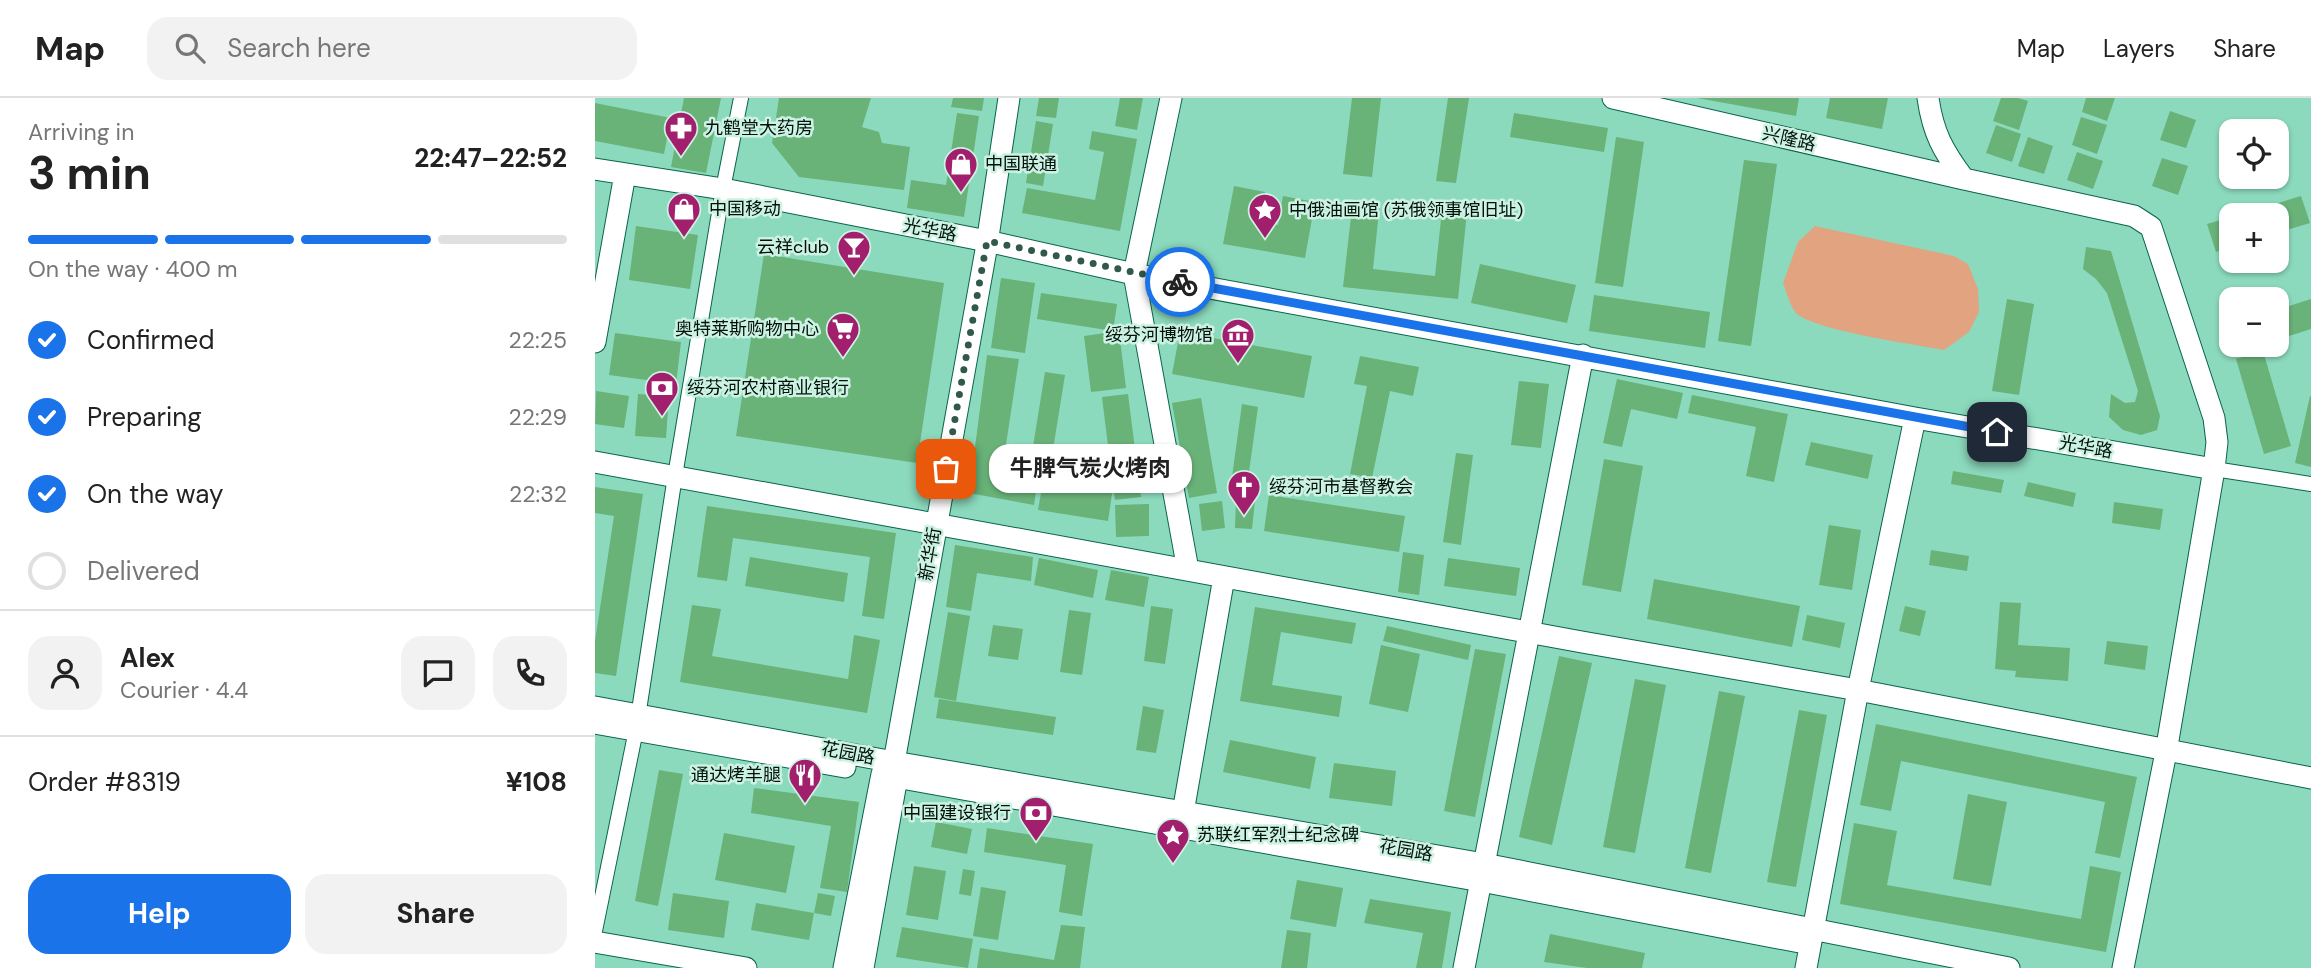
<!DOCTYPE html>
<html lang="en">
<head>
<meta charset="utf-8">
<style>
	body { margin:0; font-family:"DM Sans","Noto Sans SC",sans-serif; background:#f2f2f2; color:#222; height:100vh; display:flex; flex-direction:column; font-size:26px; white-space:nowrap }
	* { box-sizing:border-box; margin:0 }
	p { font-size:23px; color:#767676 }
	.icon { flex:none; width:38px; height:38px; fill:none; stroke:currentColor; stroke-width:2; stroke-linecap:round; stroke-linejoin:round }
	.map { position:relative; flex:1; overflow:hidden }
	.details { display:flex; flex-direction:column; background:#fff; width:595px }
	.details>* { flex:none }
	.controls { position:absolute; left:1624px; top:21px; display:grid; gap:14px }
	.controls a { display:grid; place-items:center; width:70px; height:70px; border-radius:14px; background:#fff; box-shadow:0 2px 5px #0004; font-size:35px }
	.pin { position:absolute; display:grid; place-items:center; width:60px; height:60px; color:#fff; margin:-30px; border-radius:14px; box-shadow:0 4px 10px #0006 }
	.courier { position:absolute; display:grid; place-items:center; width:70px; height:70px; margin:-35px; border:5px solid #1a73e8; border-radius:50%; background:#fff; color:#222; box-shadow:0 2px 9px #0007 }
	.bubble { position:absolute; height:49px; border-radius:21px; background:#fff; box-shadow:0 2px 5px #0004; font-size:23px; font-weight:700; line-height:49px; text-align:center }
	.headline em { font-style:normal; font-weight:700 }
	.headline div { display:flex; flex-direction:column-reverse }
	.headline { display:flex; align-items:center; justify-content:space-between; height:119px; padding:0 28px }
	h1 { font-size:46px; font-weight:700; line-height:52px }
	.bar { display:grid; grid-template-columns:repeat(4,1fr); gap:10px 7px; align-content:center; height:84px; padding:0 28px }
	.bar i { height:9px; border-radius:5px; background:#e0e0e0 }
	.bar .active { background:#1a73e8 }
	.bar p { grid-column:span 4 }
	.line { display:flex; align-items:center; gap:18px; padding:0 28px; border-top:2px solid #e0e0e0 }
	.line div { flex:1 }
	.round { display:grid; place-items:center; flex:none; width:74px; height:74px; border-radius:21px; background:#f2f2f2 }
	ol { padding:0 28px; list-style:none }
	li { display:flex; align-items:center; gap:21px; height:77px }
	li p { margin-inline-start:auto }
	li .icon { padding:7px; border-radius:50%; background:#1a73e8; color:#fff; stroke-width:4 }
	li:last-child { color:#767676 }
	li i { width:38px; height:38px; border:4px solid #e0e0e0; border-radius:50% }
	.action { display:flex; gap:14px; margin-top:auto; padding:14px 28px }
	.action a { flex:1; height:80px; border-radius:21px; background:#1a73e8; color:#fff; font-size:28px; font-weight:700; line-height:80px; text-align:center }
	.action a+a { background:#f2f2f2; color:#222 }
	header { display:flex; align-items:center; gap:42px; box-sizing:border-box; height:98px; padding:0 35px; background:#fff; border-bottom:2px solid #e0e0e0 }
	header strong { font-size:33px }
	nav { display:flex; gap:38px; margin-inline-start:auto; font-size:24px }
	.search { width:490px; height:63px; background:#f2f2f2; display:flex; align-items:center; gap:18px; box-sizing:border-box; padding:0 24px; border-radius:21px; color:#767676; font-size:26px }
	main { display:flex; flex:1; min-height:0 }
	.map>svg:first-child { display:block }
	.green { fill:#e2a380 }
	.building { fill:#69b278 }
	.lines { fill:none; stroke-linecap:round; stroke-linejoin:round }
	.street-casing { stroke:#08644d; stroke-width:16 }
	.secondary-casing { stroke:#08644d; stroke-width:23 }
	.street { stroke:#fff; stroke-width:14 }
	.secondary { stroke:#fff; stroke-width:21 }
	.done { stroke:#31594a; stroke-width:7; stroke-dasharray:0 12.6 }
	.route { stroke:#1a73e8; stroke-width:9 }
	.labels { text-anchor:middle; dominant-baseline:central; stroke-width:5; stroke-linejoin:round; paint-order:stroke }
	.poi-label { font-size:18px; fill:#00130b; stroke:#cdf2e3; text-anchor:start }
	.street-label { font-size:18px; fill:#00130b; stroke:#cdf2e3 }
</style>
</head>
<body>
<header>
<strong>Map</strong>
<div class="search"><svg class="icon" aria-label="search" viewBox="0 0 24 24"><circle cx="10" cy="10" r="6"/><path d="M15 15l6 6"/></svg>Search here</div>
<nav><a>Map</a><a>Layers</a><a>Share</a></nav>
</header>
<main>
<section class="details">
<div class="headline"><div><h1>3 min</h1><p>Arriving in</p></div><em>22:47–22:52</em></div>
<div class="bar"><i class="active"></i><i class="active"></i><i class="active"></i><i></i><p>On the way · 400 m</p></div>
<ol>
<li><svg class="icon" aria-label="check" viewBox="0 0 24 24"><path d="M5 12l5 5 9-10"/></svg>Confirmed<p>22:25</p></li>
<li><svg class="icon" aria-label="check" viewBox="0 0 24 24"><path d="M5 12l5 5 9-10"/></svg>Preparing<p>22:29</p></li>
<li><svg class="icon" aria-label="check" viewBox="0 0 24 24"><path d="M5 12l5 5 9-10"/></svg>On the way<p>22:32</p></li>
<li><i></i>Delivered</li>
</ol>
<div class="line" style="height:126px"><a class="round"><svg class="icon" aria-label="person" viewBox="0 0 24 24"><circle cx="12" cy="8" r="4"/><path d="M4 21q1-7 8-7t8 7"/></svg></a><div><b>Alex</b><p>Courier · 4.4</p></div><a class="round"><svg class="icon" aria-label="chat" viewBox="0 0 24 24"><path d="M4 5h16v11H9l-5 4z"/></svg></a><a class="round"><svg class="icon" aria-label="phone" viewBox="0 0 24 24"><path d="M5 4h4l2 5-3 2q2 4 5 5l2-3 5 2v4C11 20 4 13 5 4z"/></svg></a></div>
<div class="line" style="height:91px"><div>Order #8319</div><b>¥108</b></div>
<div class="action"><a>Help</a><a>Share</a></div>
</section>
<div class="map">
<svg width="1716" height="870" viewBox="0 0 1716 870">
	<rect width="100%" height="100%" fill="#8cdabe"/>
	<path class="green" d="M1220 128 1359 158 1373 166 1383 191 1384 214 1374 234 1349 252C1319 246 1220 233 1201 215 1195 208 1192 195 1188 185L1203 144Z"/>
	<path class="building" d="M89 0H126L111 75 76 69Z
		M184 0H276L267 29 284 34 287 45 315 49 309 92 204 79 177 45Z
		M358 0H389L387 13 356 9Z
		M444 0H464L461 20 441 18Z
		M525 0H548L542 32 520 28Z
		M757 0H786L777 79 748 76Z
		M853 0H874L861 85 841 83Z
		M1102 0H1204L1201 18Z
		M1235 0H1293L1287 31 1231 20Z
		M1406 0H1423L1433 3 1424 32 1398 23Z
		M1491 0H1520L1512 23 1487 14Z
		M0 5 76 20 69 56 0 43Z
		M1575 13 1601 22 1591 50 1565 42Z
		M362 15 384 18 369 119 312 110 316 82 351 87Z
		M919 15 1013 30 1009 54 915 39Z
		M1486 19 1512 27 1502 56 1477 47Z
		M441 23 458 26 448 88 431 85Z
		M1401 27 1426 36 1417 64 1391 55Z
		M497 33 542 41 525 133 427 115 432 90 500 102 509 54 494 51Z
		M1021 39 1049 44 1028 189 1000 185Z
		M1433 39 1458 48 1449 76 1423 68Z
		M1482 54 1508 63 1498 91 1472 82Z
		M1567 60 1593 68 1583 97 1557 88Z
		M1149 62 1182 66 1156 248 1123 243Z
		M639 88 670 94 665 123 683 127 688 98 720 104 710 160 628 146Z
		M1706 98 1715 125 1682 135V117H1644Z
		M758 101 785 104 778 171 840 178 847 112 872 114 863 201 748 189Z
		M1636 119V149L1621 154 1612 126Z
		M41 128 103 137 95 191 34 182Z
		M1491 149 1516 153 1565 318 1562 332 1546 337 1528 332 1514 319 1516 296 1530 305 1540 304 1543 293 1512 195 1501 181 1488 171Z
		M169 156 349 185 322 365 141 338Z
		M885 166 981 187 972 225 876 205Z
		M406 180 440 185 430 255 396 250Z
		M446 195 522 206 518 233 442 221Z
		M999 197 1115 214 1110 250 994 233Z
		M1412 201 1439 206 1424 297 1397 293Z
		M1716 201V231L1682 242V212Z
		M524 233 531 290 496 294 489 238Z
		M585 234 717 258 709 300 577 276Z
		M20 235 86 244 81 286 14 277Z
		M1638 247H1662L1640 254Z
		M1668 253 1696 348 1669 356 1641 261Z
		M392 257 424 261 407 373 443 380 439 407 374 395Z
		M765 258 824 269 818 298 795 293 777 380 755 376 772 288 759 286Z
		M450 274 470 277 456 364 436 361Z
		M1022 281 1088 295 1082 321 1036 311 1027 349 1008 345Z
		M924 283 954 286 946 350 916 347Z
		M1 293 34 298 29 330 0 326Z
		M43 296 74 298 71 340 40 338Z
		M533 296 546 399 520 402 518 389 513 423 443 412 449 378 518 389 507 299Z
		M1097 297 1193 316 1179 384 1151 378 1161 329 1093 315Z
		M1715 298H1716V369L1700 365Z
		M606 300 622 395 594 400 577 305Z
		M647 306 663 309 653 381 637 379Z
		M1216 344 1278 357 1273 381 1210 367Z
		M861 355 878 357 866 447 848 444Z
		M1009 361 1048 368 1026 494 987 487Z
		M1358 373 1409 382 1406 395 1356 386Z
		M1433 384 1481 395 1478 409 1429 398Z
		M0 389 48 396 21 578 0 575V543L19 418 0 415Z
		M674 397 810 418 804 454 669 433Z
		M627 403 630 430 607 433 604 406Z
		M641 403H660L657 431 640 430Z
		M1519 404 1568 411 1565 432 1517 425Z
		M554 406V438L521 439 520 407Z
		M112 408 301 435 289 521 267 518 275 459 138 440 132 483 102 479Z
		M1234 427 1266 432 1257 492 1224 487Z
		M360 447 438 459 436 483 382 475 376 513 351 509Z
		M1336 452 1374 458 1372 473 1334 467Z
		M808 454 829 457 824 497 803 494Z
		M155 459 253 475 249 504 150 488Z
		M444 460 503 472 498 500 439 487Z
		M853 460 925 470 921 498 849 488Z
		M516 472 554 479 549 509 510 502Z
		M1059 481 1205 508 1197 549 1052 521Z
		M1405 504 1426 505 1423 547 1475 550 1473 583 1420 579 1421 573 1400 571Z
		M97 507 126 511 117 558 253 581 259 537 285 542 272 615 85 584Z
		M556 508 578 511 570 566 549 563Z
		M1310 508 1331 513 1325 538 1304 533Z
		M660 509 761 525 757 546 686 534 677 587 747 598 744 619 645 603Z
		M474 512 496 515 487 577 465 574Z
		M353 514 375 518 361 603 339 599Z
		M1212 517 1250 525 1245 550 1207 542Z
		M398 527 428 531 423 562 393 558Z
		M792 528 876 547 873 562 788 543Z
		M1512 543 1553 548 1550 572 1509 566Z
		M786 547 825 556 813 614 774 606Z
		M880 551 911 556 880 719 849 713Z
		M964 558 997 565 957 747 924 739Z
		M1040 581 1071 587 1040 755 1008 749Z
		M1124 593 1150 598 1116 775 1090 770Z
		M344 601 461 619 458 637 341 620Z
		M548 608 569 612 561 655 541 652Z
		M1204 612 1232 617 1201 789 1172 784Z
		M1281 626 1542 679 1525 760 1500 755 1510 704 1306 663 1296 713 1265 707Z
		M635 642 721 659 715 691 628 674Z
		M739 665 801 673 797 708 734 700Z
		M64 672 88 676 63 808 40 803Z
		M159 690 264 704 252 794 225 790 236 728 156 715Z
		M1373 696 1412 704 1396 788 1358 781Z
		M341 724 377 731 372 756 336 749Z
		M1259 725 1302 733 1292 787 1486 821 1495 768 1526 774 1511 854 1245 806Z
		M392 730 498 746 487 818 464 814 471 767 389 754Z
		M129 735 200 748 191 795 120 782Z
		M319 768 351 773 343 822 311 817Z
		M368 771 380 773 376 798 364 796Z
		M702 782 748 790 741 829 695 821Z
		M386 789 411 793 403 842 378 838Z
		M78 795 134 803 129 840 73 832Z
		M223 795 240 798 236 818 219 815Z
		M775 801 856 814 847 870H821L828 835 769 825Z
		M161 805 219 815 214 842 156 832Z
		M466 827 490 829 485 870H382L385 850 459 862Z
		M307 829 378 841 373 870 301 859Z
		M692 832 716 835 712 870H686Z
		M955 836 1050 855 1047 870H992L949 864Z"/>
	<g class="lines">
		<defs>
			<path id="street" d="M1619 371 1716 386
				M0 833 41 632 80 378 128 91 146 0"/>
			<path id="secondary" d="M576 0 539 176 593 472
				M1018 0 1369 81
				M1333 0C1338 35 1348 53 1369 81L1539 118 1556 129 1619 320 1622 344 1619 371 1571 654 1528 870
				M0 71 128 91 392 143 539 176 1320 320 1619 371
				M0 244 30 76
				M0 364 987 544 1263 592 1716 680
				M0 609 299 664 889 766 1414 870
				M0 625 250 669
				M312 681 886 783 1210 845
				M586 726 629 479
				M0 844 151 870
				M249 870 287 676 299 664
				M268 870 302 679 299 664 391 152 414 0
				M869 870 988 257
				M1211 870 1263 592 1320 320"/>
		</defs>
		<use href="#street" class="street-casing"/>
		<use href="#secondary" class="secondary-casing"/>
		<use href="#street" class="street"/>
		<use href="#secondary" class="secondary"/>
	</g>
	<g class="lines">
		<path class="done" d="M351 371 392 143 585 184"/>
		<path class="route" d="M585 184 1402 334"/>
	</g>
	<defs>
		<symbol id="pharmacy-pin" viewBox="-11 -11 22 30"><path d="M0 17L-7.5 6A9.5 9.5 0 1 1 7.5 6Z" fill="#a21f6e" stroke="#cdf2e3"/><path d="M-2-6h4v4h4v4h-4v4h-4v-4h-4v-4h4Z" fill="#fff"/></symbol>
		<symbol id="shop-pin" viewBox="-11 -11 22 30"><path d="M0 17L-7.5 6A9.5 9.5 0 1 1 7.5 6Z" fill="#a21f6e" stroke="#cdf2e3"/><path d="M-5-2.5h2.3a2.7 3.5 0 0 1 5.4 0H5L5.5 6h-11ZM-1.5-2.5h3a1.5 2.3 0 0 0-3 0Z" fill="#fff"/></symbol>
		<symbol id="sight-pin" viewBox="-11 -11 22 30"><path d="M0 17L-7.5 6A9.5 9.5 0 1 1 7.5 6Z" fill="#a21f6e" stroke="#cdf2e3"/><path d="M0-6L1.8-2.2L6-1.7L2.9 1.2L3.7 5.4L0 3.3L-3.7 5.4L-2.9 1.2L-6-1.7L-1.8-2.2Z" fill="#fff"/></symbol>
		<symbol id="bar-pin" viewBox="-11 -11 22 30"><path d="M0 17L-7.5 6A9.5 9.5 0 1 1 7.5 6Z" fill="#a21f6e" stroke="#cdf2e3"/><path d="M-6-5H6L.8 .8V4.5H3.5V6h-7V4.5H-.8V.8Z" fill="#fff"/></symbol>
		<symbol id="supermarket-pin" viewBox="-11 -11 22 30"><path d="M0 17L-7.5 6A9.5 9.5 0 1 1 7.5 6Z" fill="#a21f6e" stroke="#cdf2e3"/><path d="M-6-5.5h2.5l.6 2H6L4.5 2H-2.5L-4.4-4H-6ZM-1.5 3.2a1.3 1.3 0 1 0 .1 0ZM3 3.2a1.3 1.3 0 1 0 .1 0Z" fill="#fff"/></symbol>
		<symbol id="museum-pin" viewBox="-11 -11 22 30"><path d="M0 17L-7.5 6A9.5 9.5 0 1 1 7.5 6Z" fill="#a21f6e" stroke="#cdf2e3"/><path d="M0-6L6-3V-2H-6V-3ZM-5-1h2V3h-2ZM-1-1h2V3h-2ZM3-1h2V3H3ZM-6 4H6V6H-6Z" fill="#fff"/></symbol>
		<symbol id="bank-pin" viewBox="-11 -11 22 30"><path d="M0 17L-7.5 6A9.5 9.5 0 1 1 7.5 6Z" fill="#a21f6e" stroke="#cdf2e3"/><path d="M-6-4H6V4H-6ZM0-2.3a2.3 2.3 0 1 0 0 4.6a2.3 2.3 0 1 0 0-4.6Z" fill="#fff"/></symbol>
		<symbol id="church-pin" viewBox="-11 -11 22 30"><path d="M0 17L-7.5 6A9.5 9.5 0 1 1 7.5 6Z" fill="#a21f6e" stroke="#cdf2e3"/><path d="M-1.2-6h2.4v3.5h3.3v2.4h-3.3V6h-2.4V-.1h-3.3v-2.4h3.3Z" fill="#fff"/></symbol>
		<symbol id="restaurant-pin" viewBox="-11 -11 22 30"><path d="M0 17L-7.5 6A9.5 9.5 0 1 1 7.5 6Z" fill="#a21f6e" stroke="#cdf2e3"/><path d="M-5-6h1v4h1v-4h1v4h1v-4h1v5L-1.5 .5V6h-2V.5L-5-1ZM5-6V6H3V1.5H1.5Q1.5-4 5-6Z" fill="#fff"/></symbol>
	</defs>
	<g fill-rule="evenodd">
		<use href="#pharmacy-pin" x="67" y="11" width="38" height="52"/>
		<use href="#shop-pin" x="347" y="47" width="38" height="52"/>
		<use href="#shop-pin" x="70" y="92" width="38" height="52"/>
		<use href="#sight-pin" x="651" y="93" width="38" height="52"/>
		<use href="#bar-pin" x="240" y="130" width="38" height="52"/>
		<use href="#supermarket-pin" x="229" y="212" width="38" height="52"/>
		<use href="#museum-pin" x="624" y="218" width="38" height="52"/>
		<use href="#bank-pin" x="48" y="271" width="38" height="52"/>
		<use href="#church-pin" x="630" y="370" width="38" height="52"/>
		<use href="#restaurant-pin" x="191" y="658" width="38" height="52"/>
		<use href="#bank-pin" x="422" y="696" width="38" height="52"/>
		<use href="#sight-pin" x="559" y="718" width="38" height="52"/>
	</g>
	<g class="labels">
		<g class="poi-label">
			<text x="110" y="30">九鹤堂大药房</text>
			<text x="390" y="66">中国联通</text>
			<text x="114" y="111">中国移动</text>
			<text x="694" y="112">中俄油画馆 (苏俄领事馆旧址)</text>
			<text x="234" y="149" text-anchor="end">云祥club</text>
			<text x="224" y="231" text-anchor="end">奥特莱斯购物中心</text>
			<text x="618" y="237" text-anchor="end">绥芬河博物馆</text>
			<text x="92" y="290">绥芬河农村商业银行</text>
			<text x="674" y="389">绥芬河市基督教会</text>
			<text x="186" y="677" text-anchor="end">通达烤羊腿</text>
			<text x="416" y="715" text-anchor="end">中国建设银行</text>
			<text x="602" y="737">苏联红军烈士纪念碑</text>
		</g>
		<g class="street-label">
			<text transform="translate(1194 41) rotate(13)">兴隆路</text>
			<text transform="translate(335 132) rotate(11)">光华路</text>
			<text transform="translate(1491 349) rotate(10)">光华路</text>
			<text transform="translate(335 456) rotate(-80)">新华街</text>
			<text transform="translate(253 655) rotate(11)">花园路</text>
			<text transform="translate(811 752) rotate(10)">花园路</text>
		</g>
	</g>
</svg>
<div class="controls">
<a><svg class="icon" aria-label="locate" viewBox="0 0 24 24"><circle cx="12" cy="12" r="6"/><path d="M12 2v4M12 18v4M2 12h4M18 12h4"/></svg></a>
<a>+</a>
<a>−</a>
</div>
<div class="pin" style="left:351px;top:371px;background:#ea580c"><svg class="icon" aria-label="bag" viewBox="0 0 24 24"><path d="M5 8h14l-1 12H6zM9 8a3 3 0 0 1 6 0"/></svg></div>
<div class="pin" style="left:1402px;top:334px;background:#1f2937"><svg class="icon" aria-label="home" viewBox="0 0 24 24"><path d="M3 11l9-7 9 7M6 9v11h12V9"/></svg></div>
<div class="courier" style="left:585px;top:184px"><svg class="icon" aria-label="bike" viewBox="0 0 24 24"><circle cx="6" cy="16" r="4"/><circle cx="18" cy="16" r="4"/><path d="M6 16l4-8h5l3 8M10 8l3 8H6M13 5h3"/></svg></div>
<div class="bubble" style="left:394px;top:346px;width:203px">牛脾气炭火烤肉</div>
</div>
</main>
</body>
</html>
